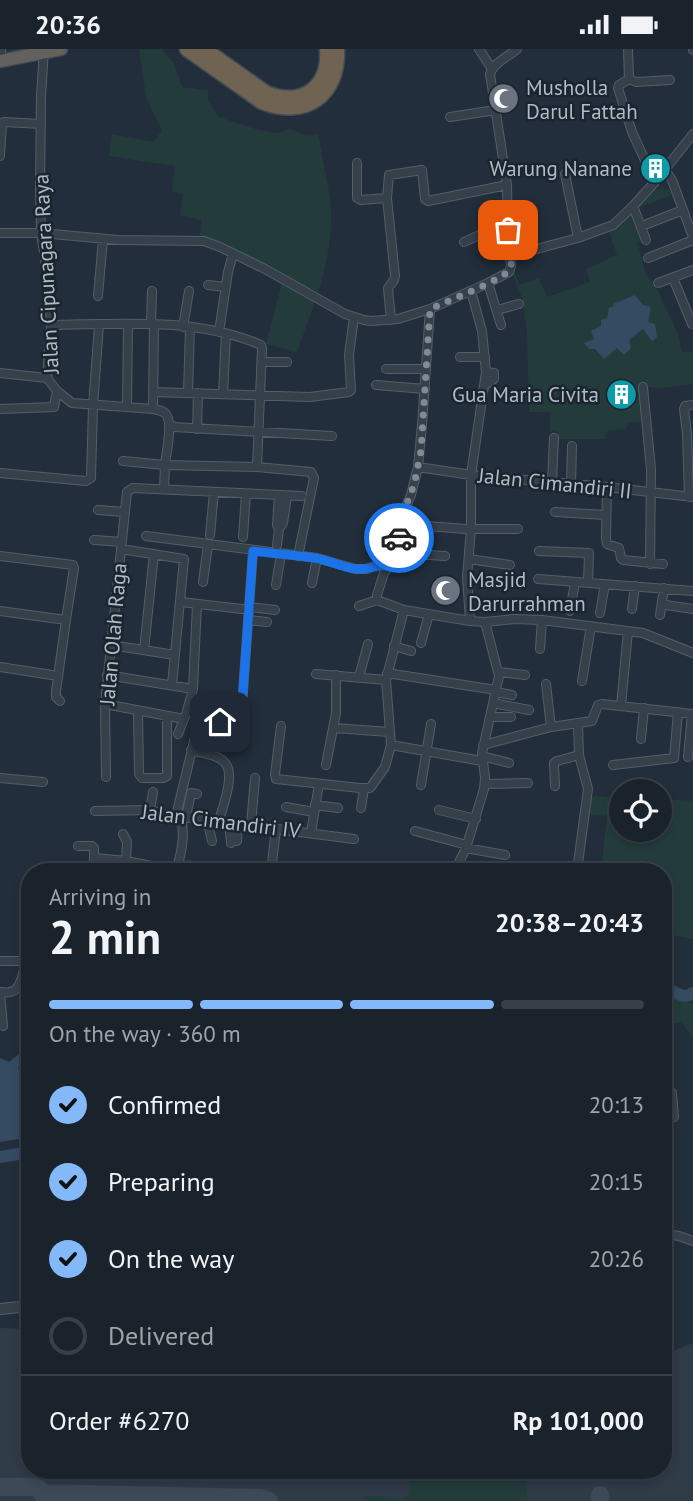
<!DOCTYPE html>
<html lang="en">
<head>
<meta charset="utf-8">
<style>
	body { margin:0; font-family:"PT Sans",sans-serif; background:#232a34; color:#f1f3f6; height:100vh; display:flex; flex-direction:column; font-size:26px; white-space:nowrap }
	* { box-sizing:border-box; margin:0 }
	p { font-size:23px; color:#9fa4a9 }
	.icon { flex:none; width:38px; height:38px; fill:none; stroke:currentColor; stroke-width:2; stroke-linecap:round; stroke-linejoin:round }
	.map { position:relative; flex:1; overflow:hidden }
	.drawer { position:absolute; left:21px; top:814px; width:651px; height:616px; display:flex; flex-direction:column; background:#1a222c; border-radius:28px; box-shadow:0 4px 10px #0003,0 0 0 2px #383f48 }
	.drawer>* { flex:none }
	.buttons { position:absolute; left:609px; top:730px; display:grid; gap:14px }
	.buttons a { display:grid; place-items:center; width:63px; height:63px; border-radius:50%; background:#1a222c; box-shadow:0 4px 10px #0003,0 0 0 2px #383f48; font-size:35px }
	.pin { position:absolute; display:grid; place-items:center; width:60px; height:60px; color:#fff; margin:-30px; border-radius:14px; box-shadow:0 4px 10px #0006 }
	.courier { position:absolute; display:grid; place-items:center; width:70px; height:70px; margin:-35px; border:5px solid #1a73e8; border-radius:50%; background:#fff; color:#222; box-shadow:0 2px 9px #0007 }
	.overview em { font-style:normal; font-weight:700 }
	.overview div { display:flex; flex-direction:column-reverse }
	.overview { display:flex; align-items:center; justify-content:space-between; height:119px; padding:0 28px }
	h1 { font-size:46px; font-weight:700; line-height:52px }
	.bar { display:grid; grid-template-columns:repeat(4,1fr); gap:10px 7px; align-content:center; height:84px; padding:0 28px }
	.bar i { height:9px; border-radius:5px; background:#383f48 }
	.bar .selected { background:#83b8f9 }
	.bar p { grid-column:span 4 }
	.line { display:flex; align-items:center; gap:18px; padding:0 28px; border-top:2px solid #383f48 }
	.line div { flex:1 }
	ol { padding:0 28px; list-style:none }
	li { display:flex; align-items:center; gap:21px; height:77px }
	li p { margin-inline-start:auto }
	li .icon { padding:7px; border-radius:50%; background:#83b8f9; color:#111; stroke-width:4 }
	li:last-child { color:#9fa4a9 }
	li i { width:38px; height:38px; border:4px solid #383f48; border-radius:50% }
	.status { display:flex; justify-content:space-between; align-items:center; height:49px; padding:0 35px; background:#1a222c; direction:ltr }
	.status svg { height:19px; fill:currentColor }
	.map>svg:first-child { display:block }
	.airport { fill:#303b48 }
	.green { fill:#243b3c }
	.water { fill:#354b62 }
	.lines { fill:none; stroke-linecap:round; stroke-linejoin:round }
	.river { stroke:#354b62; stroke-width:12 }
	.taxiway { stroke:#3c4956; stroke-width:18 }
	.minor-casing { stroke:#545e69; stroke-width:10 }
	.tertiary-casing { stroke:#545e69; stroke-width:12 }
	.trunk-casing { stroke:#414b56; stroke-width:15 }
	.motorway-casing { stroke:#414b56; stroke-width:17 }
	.minor { stroke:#35404b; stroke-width:8 }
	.tertiary { stroke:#35404b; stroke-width:10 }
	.trunk { stroke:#62615e; stroke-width:12 }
	.motorway { stroke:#716352; stroke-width:14 }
	.done { stroke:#7f8a96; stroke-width:7; stroke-dasharray:0 12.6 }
	.route { stroke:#1a73e8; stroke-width:9 }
	.labels { text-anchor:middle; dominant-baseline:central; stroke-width:5; stroke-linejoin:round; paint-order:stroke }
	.poi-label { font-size:21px; fill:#b1bbc7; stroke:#1b2530; text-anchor:start }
	.street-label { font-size:21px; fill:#b1bbc7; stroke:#1b2530 }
</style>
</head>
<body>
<div class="status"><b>20:36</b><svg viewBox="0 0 49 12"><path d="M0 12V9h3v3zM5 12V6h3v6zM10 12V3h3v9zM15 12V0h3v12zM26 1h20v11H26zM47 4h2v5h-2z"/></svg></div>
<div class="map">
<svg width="693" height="1452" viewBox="0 0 693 1452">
	<rect width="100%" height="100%" fill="#222e3b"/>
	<path class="airport" d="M0 1279 30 1280V1421H663V1301L673 1302 693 1294V1452H0Z"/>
	<path class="green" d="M139 0H162L174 14 182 38 208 41V52L219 68 259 81 279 84 289 79 306 87 318 85C322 107 327 128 330 150 336 203 315 254 297 303L266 295 284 226 249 207 200 187 201 171 180 166 183 145 172 142 175 117 109 107 112 85 153 93 162 82 146 48Z
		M663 138 664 142 670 140 672 146 638 159 655 141Z
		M634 160 645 190 637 193 646 225 658 242 678 285 682 303 693 302V335L663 339 645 338V334H640L643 373 629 374 625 380 607 382 605 390H558L556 382 550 383V363H529L527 283 522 249 511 221 512 217 519 236 539 229 547 248 590 233 586 220 617 206 608 180Z
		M590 747 621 749V780H660V750L693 752V890L663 885V822H601L607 767 589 765Z
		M670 944 693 955V989L682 974 663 975V946Z
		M413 1421H525L527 1452H363V1447H382L399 1450 408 1447Z"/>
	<path class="water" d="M635 246 643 256 651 258 648 273 655 275 657 288 652 292 643 280 629 291 631 299 624 306 617 299 604 310 595 300H589L584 294 594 290 591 282 601 277V271L607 269 609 259 614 257 613 255Z
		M30 1003V1023L22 1017 18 1018 19 1022 29 1034 30 1088 0 1093V1009L9 1013 19 1005Z"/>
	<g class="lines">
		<path class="river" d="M663 938C675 941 681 952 693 944
			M0 1108 30 1103"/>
		<path class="taxiway" d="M0 1438H37L42 1444 261 1449 269 1452
			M600 1452V1446"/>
		<defs>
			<path id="minor" d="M1 0V3
				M44 0 41 48 40 138 41 184 47 223 51 276 47 329 57 342 72 354 153 360C158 361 161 361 165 364 174 372 166 404 165 416L257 418 311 423 314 429 298 507
				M479 0 492 20
				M517 0C508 8 493 14 490 25L507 136 508 181 511 217 509 223 488 234 430 260 422 376 418 418 411 446 404 462 394 510 384 524 377 546V551L404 561 470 572 485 573 514 570 542 571 643 584 693 604
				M628 0 629 30 619 36 618 39 632 83 655 133
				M693 0V1
				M629 30 636 33 670 31
				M450 68 496 61
				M0 107 2 74 4 73 41 75
				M357 114V149L361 151 387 149
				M665 121 672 131 693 188
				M565 125 578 189
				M633 157 646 191
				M647 175 683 161
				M0 184H41L118 191 204 192 220 198 265 220 345 265 364 271 371 272 398 270 430 260
				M464 193 486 183 508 181
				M510 207 578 189 613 176 633 157 655 133 693 85
				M648 209 693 191
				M673 229 692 275
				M488 234 501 276
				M658 234 693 221
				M208 236 225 238
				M98 247 103 190
				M497 261 519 255
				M391 271 388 239 394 231 395 227 387 149 389 126 422 121 425 150 428 152 507 136
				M151 274 152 242
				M51 276C121 275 195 268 261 296L262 300 257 418
				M183 278 189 242
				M219 283 228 223 233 205
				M460 308H485
				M262 313H287
				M386 320H426
				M0 324 47 329
				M376 336 425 340
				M485 336 494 330V324L486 323
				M643 338 651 420 650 515
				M153 343 310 348 349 343 351 341 349 306 354 268
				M188 344 190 278
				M223 345 226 285
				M127 358 128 275
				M0 360 54 358 57 342
				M153 360 154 274
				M170 375 174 378 332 387
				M197 380 198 344
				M123 412 165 416 164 440
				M418 418 471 426 607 438 693 448
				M0 424 86 432 91 429 93 357 99 276
				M552 434 554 389
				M571 436 572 397
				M607 438 606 489 607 495 619 499 621 509 623 511 663 515
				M279 446 277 476 279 480
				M689 448 687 385 684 360 685 357 693 356
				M98 461 125 463
				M555 463 606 466
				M401 475 466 480
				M471 480H518
				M210 486 214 443
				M146 487 317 509 355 520H367L376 516 389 517
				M243 488 246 445
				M94 491 122 493
				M277 496 279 480 283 474 287 447
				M121 500 184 510 172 636
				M539 502 589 504 588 534
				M396 504 445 507
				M0 507 73 516 74 519 66 571
				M469 510 510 516
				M538 530 693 542
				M203 533 208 496
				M312 534 317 509
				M276 536 281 505
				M181 553 242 560
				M666 556 693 560
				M359 557 377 551
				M249 558 275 561
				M632 560 635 537
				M0 562 66 571 56 642V648L60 652
				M570 562 575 533
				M600 564 605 535
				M660 566 664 539
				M248 571 267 573
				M470 572 467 528 471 480V426L486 323 482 282 471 242
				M421 594 429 565
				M111 596 175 606
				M394 597 411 602
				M540 600 542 571
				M144 601 154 505
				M0 618 58 627
				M499 623 525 626
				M387 624 496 641
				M316 625 386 631
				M107 626 193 640
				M359 628 368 595
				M582 632 591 577
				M546 635 551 678
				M496 643 512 646
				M493 654 529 661
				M105 655 184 670
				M621 657 628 582
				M138 661 139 725 142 729H163L167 727V667
				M490 668H511
				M281 677 275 725 276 730 360 739H370L385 718 391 696 386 631 404 561
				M334 679 389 683
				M178 685 186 665 193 640 197 555
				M641 690 644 659
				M391 696 482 712
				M483 696 551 678 592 672 598 656 602 655 693 665
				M191 701C200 704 216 705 223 712 237 722 223 757 219 771
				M482 707 509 714
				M688 708 692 665
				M326 716 336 664V626
				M613 716 674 709 678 663
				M106 728 105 655 127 443 133 439 302 447
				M0 729 43 733
				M485 735 528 734
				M421 736 431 675
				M555 737 554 714 557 712 579 706
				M315 756 338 759
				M286 758 314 763
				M361 759 364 740
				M150 761 153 743
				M439 761 476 770
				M95 762 150 761 168 766 354 790
				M176 767 195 688 201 686 211 690 216 689 223 657 227 656 240 659 242 657 253 502
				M186 768 191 744 197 745
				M207 770 212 792
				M229 773 231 794
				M251 776 255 729
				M415 782 467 796
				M311 784 319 735
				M123 785 127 793 126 812
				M237 792 238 774
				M78 797H92L94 799V822
				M466 799 505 806
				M95 809 126 812 176 822
				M178 816 276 822
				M177 819C182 801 185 786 181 767
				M271 822 276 780
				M455 822 466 799 484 740 485 729 482 704 499 627 485 573
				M577 822 588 740 579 706 578 675
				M0 912H21L28 917
				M0 943C20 946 20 934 25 918L30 917
				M0 943 3 977
				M663 1043 672 1044 674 1068
				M663 1107 669 1168 668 1185
				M666 1185 679 1187 693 1192"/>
			<path id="tertiary" d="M0 1260 30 1257"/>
			<path id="trunk" d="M0 12 61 0"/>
			<path id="motorway" d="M187 0 262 53C305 70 339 47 337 0
				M204 0 266 44C302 58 330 39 327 0"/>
		</defs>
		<use href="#minor" class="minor-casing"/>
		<use href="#tertiary" class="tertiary-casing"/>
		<use href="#trunk" class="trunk-casing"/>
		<use href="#motorway" class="motorway-casing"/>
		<use href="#minor" class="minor"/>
		<use href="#tertiary" class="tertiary"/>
		<use href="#trunk" class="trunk"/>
		<use href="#motorway" class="motorway"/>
	</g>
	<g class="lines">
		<path class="done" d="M399 489 404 462 414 436 421 402 430 260C443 254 505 230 510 220 513 215 509 189 508 181"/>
		<path class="route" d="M220 673 223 657 227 656 240 659 242 657 253 502C275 505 298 506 320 510 333 513 344 519 357 520 369 521 376 515 389 517L394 510 399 489"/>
	</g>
	<defs>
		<symbol id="mosque-disc" viewBox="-11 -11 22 22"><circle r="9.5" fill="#6b7280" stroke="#1b2530"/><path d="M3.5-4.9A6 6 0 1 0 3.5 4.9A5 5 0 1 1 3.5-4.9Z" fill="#fff"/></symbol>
		<symbol id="building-disc" viewBox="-11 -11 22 22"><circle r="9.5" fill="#0f9aa8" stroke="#1b2530"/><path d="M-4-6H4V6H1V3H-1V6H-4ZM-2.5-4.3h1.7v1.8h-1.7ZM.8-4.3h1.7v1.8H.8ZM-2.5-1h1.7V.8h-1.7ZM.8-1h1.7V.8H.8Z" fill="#fff"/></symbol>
	</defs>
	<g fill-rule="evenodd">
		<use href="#mosque-disc" x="486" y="32" width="35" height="35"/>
		<use href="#building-disc" x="638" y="102" width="35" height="35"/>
		<use href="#building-disc" x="604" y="328" width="35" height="35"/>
		<use href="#mosque-disc" x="428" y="524" width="35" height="35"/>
	</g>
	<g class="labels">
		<g class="poi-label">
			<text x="526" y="38">Musholla<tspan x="526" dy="24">Darul Fattah</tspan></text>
			<text x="632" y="119" text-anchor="end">Warung Nanane</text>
			<text x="599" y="345" text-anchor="end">Gua Maria Civita</text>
			<text x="468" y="530">Masjid<tspan x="468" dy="24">Darurrahman</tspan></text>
		</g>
		<g class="street-label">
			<text transform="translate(46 225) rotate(-93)">Jalan Cipunagara Raya</text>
			<text transform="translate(555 434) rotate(6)">Jalan Cimandiri II</text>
			<text transform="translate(113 585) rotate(-85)">Jalan Olah Raga</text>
			<text transform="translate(221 772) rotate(7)">Jalan Cimandiri IV</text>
		</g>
	</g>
</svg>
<div class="buttons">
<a><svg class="icon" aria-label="locate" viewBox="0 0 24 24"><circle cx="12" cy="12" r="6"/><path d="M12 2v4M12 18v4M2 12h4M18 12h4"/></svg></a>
</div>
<div class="pin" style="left:508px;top:181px;background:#ea580c"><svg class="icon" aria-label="bag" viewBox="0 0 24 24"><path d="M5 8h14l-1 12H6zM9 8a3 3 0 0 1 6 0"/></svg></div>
<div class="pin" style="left:220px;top:673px;background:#1f2937"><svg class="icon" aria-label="home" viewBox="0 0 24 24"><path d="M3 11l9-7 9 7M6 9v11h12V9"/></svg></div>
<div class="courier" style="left:399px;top:489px"><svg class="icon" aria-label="car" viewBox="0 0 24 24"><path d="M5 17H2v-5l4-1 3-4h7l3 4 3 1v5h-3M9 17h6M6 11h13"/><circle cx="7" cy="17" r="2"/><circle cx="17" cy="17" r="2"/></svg></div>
<section class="drawer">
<div class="overview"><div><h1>2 min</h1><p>Arriving in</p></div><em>20:38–20:43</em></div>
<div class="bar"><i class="selected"></i><i class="selected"></i><i class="selected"></i><i></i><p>On the way · 360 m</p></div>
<ol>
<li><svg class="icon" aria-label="check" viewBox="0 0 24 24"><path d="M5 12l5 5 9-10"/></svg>Confirmed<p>20:13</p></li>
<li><svg class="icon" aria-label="check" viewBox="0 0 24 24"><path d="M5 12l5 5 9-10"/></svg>Preparing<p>20:15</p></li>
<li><svg class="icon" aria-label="check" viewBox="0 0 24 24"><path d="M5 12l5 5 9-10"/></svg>On the way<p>20:26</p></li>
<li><i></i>Delivered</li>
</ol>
<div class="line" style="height:91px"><div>Order #6270</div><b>Rp 101,000</b></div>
</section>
</div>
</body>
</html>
